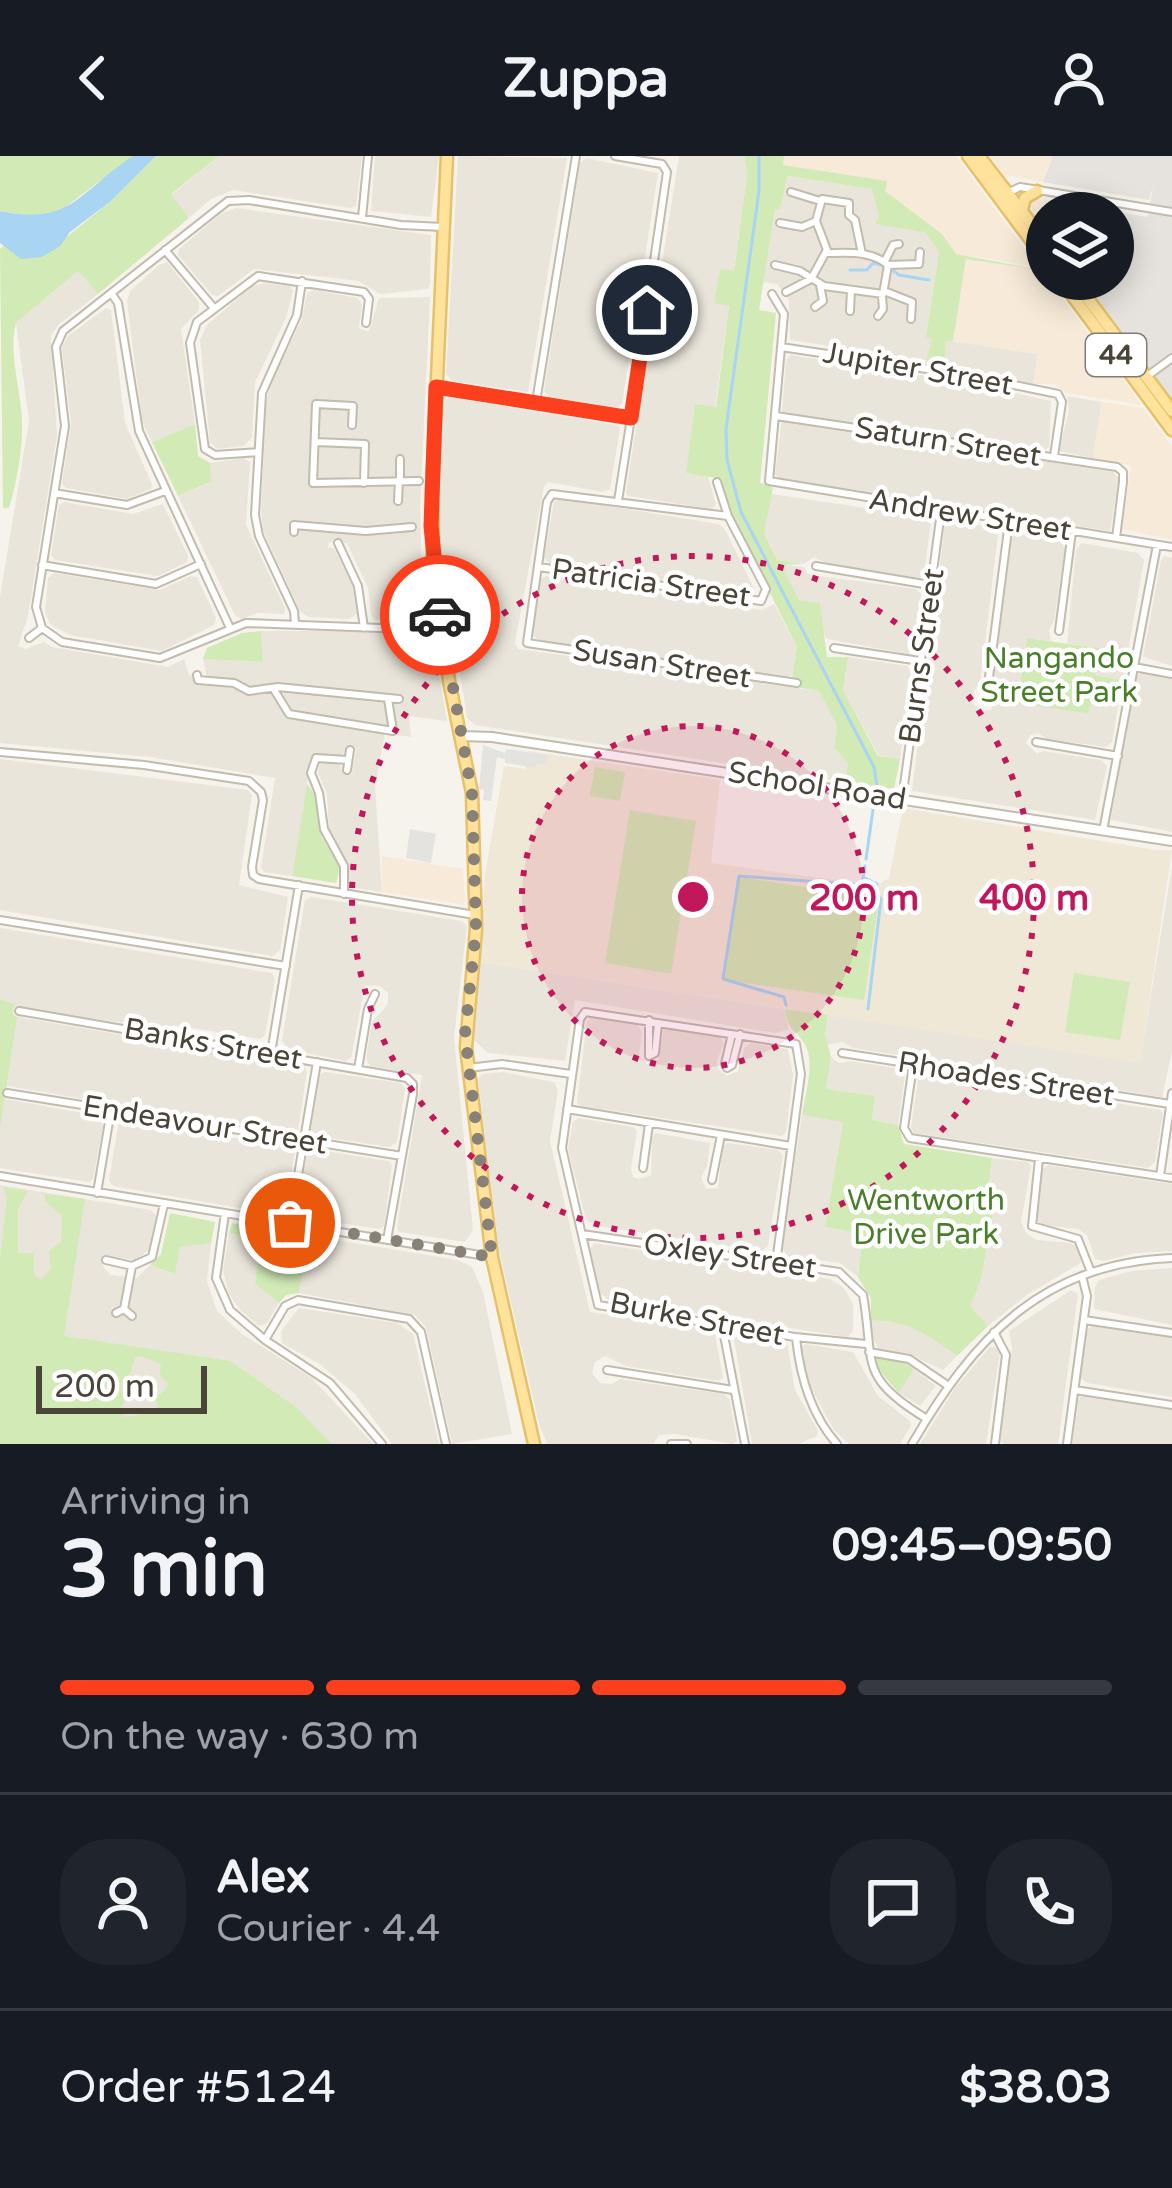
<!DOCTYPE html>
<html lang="en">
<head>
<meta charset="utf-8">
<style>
	body { margin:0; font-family:"Varela Round",sans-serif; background:#20242c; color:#f1f3f6; height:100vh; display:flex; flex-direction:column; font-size:45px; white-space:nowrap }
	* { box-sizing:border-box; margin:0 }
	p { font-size:39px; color:#9ea1a6 }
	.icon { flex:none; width:66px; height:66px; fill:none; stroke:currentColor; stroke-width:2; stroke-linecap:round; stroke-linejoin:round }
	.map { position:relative; height:1288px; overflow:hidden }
	.panel { display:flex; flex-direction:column; background:#171b24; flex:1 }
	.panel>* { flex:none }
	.controls { position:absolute; left:1026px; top:36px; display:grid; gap:24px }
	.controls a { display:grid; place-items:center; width:108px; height:108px; border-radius:50%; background:#171b24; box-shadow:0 6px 30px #0003; font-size:60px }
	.scale { position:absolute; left:36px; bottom:30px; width:171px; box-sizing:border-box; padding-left:12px; border:6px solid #4b4439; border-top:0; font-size:33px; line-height:42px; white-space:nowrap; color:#4b4439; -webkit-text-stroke:9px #fff; paint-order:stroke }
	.pin { position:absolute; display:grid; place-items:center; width:102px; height:102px; color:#fff; margin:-51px; border:6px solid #fff; border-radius:50%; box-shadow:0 3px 12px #0007 }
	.courier { position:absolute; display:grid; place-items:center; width:120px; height:120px; margin:-60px; border:9px solid #fc3f1d; border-radius:50%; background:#fff; color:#222; box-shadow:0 3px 15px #0007 }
	.headline em { font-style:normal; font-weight:700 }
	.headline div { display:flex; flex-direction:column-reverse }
	.headline { display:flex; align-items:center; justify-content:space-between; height:204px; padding:0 60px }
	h1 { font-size:78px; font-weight:700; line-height:90px }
	.bar { display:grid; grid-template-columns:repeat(4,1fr); gap:18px 12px; align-content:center; height:144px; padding:0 60px }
	.bar i { height:15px; border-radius:9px; background:#363941 }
	.bar .selected { background:#fc3f1d }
	.bar p { grid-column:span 4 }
	.line { display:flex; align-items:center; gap:30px; padding:0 60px; border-top:3px solid #363941 }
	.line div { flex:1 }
	.round { display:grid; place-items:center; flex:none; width:126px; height:126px; border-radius:48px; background:#20242c }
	header { display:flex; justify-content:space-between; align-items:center; height:156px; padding:0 60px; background:#171b24; font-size:54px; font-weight:700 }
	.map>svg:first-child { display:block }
	.residential { fill:#eae5da }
	.commercial { fill:#f7ead8 }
	.industrial { fill:#e6e2dd }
	.education { fill:#efe8d6 }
	.green { fill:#d2eab5; fill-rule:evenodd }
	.parking { fill:#e5e3e0 }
	.water { fill:#a9d4f2 }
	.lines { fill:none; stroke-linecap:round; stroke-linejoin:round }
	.stream { stroke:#a9d4f2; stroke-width:3 }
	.minor-casing { stroke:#c2bbae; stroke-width:10 }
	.tertiary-casing { stroke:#c2bbae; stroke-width:12 }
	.primary-casing { stroke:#e6c16a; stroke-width:15 }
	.minor { stroke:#fff; stroke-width:6 }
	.tertiary { stroke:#fff; stroke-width:8 }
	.primary { stroke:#ffe39c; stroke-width:10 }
	.done { stroke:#878178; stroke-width:12; stroke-dasharray:0 21.6 }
	.route { stroke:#fc3f1d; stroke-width:15 }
	.ring { fill:none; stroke:#c2185b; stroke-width:6; stroke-dasharray:6 12 }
	.labels { text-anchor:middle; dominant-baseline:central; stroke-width:9; stroke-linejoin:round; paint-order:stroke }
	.shield { fill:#fff; stroke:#817c74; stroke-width:3 }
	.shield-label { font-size:27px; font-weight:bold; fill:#4b4439 }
	.street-label { font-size:30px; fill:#4b4439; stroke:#fff }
	.park-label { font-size:30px; fill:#4a7f2a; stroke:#fff }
	.centre { fill:#c2185b; stroke:#fff; stroke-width:6 }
	.ring-label { font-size:36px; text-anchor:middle; font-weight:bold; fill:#c2185b; stroke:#fff; stroke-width:9; stroke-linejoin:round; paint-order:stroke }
</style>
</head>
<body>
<header><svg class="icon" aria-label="back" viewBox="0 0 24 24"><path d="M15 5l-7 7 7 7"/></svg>Zuppa<svg class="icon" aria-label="person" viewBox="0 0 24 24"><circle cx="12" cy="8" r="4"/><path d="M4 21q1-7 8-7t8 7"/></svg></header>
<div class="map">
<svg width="1172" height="1288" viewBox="0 0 1172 1288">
	<rect width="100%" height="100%" fill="#f6f3ec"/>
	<path class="residential" d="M219 0H362L356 50 350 52 233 34 211 43 189 62 171 39Z
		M375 0H439L431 61 371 55Z
		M458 0 567 2 528 236 452 225 446 218Z
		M679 0H744L747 19 715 252 696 248 687 317 708 320 716 349 712 353 628 340 626 336Z
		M586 2 658 17 622 248 617 252 549 241 544 235 580 7Z
		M786 20 873 33 879 59 925 76 939 96 926 180 933 182 929 205 790 184 789 144 777 128 763 126 775 53H780Z
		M236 52 431 79 430 129 428 133 380 138 359 125 254 113 218 140 212 139 178 99 179 93 220 58Z
		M167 106 199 146V154L181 173 195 268 152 286 142 265 127 145 130 135 159 109Z
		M78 115 98 138 58 169 51 180 57 280 28 460 18 490 25 493 44 486 52 491 168 511 184 503 189 519 207 521 203 503 263 506 261 475H432L447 565 409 560 411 581 385 577 375 630 382 736 355 732 349 726 348 708 329 673 327 637 318 617 320 608 326 606 340 609 342 616 352 618 356 594 347 593 342 599 312 598 292 720 264 716 261 711 275 622 150 601 0 587V441L29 265 16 167Z
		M265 127 290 130 293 135 286 162 255 226 252 281 244 290 217 293 210 286 200 184 207 169 252 130Z
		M314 134 358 142 362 149 359 172 369 176 379 142 430 141 420 352 421 397 430 452 426 457 375 464 371 459 368 432 347 387 329 386 328 392H334L354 433 357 458 349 463 308 461 300 455 264 377 261 356 266 246 271 227 302 163 307 137Z
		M106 152 111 154 125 267 152 328 151 333 127 343 66 332 62 328 71 267 62 192 68 180Z
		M946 184 1038 198 1033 228 945 209Z
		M790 199 957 225 1051 245 1049 291 1044 295 782 256 786 205Z
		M1067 240 1102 246 1093 302 1059 295 1069 254Z
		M448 241 617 269 620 273 610 333 602 336 548 326 544 330 515 487 518 493 819 535 837 569 834 590 848 608 845 626 475 569 467 562 438 375 445 244Z
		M782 264 1113 316 1119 323 1110 375 780 323 775 318Z
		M244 302 250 306 246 369 285 452 284 458 257 457 242 463 235 459 178 340 210 327V307Z
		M771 338 928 361 931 365 924 419 918 422 831 409 814 401 804 408 777 404 764 378Z
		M559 342 718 368 724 372 755 434 750 439 549 407 544 402 554 346Z
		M64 346 133 358 163 348 188 400 187 406 158 420 55 404 51 399 59 349Z
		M949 364 994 372 998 379 980 528 974 535 972 546 980 555 991 554 995 537 1020 541 1019 548 1089 556 1092 535 1120 539 1112 586 1106 591 1047 583 1038 577 1030 579 1026 587 1037 598 1043 595 1101 604 1107 610 1095 664 912 635 945 368Z
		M1017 378 1061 386 1065 393 1054 465 1049 474 1051 485 1027 482 1019 535 995 531 993 525 1012 382Z
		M1082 387 1138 397 1144 404 1123 524 1094 519 1098 492 1067 487 1076 394Z
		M1165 400 1172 402V510L1143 501 1161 404Z
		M780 408 804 411 808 418 819 420 916 433 921 438 914 492 908 498 827 483 820 471V447L799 444Z
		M54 417 160 434 191 420 197 421 216 462 214 469 162 495 70 479 51 469 45 457 48 422Z
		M546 420 762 454 774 448 797 491 793 519 785 522 539 484 532 479 540 423Z
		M848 501 907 510 911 515 900 603 879 600 843 534Z
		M1143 516 1172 521V676L1111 664 1133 527 1135 520Z
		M0 603 248 634 252 639 239 729 288 741 280 794 273 800 0 754Z
		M1172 710V895L1162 941 853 892 842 886 828 889 825 878 828 859 1140 906Z
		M312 741 462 765 467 770 454 882 473 1074 465 1086 399 1076 397 1071 422 919 370 910 366 903 372 866 388 848V837L380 830 365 829 351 902 346 905 287 893 282 884 305 744Z
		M0 772 272 817 275 823 265 879 260 883 174 869 164 872 13 852 12 860 304 910 307 916 298 974 293 978 7 930 5 943 100 960 104 965 93 1023 89 1026 0 1012Z
		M480 806 785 853 789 874 775 877 575 844 565 905 488 897 474 884Z
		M591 861 638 869 642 877 639 900 647 908 658 904 664 872 720 880 724 888 717 904 718 913 727 920 738 915 745 891 751 887 788 893 793 919 786 976 782 980 581 950 577 947 587 865Z
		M831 901 839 907 850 905 901 913 905 918 898 969 872 964 875 940 826 933Z
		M325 916 400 927 405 932 397 986 390 991 315 980 311 974 320 919Z
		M503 916 554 926 558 934 550 985 590 1156 710 1173 715 1178 723 1222 718 1225 626 1210 605 1200 595 1206 592 1217 600 1227 612 1228 620 1223 723 1238 730 1244 737 1285 732 1288 675 1278 659 1279 653 1288H547L539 1268 499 1094 478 923 483 918Z
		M925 918 1160 954 1163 957 1155 1006 1148 1012 914 977 911 972 918 923Z
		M802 959 843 965 825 1071 863 1078 858 1121 840 1107 787 1100 782 1092Z
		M578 962 633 971 637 975 631 1013 633 1021 639 1023 651 1019 652 982 656 977 710 987 707 1010 701 1021 706 1033 718 1032 723 990 728 987 778 994 783 999 768 1089 763 1095 597 1070 586 1064 568 993 573 966Z
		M124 964 290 991 295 995 285 1053 279 1059 113 1030 109 1025 118 969Z
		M312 993 388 1005 392 1009 384 1070 379 1073 303 1061 298 1055 307 997Z
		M992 1002 1028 1006 1031 1010 1021 1066 1026 1077 1037 1084 1071 1087 1077 1091 1081 1107 1028 1138 988 1170 969 1150 981 1124 997 1034 988 1031Z
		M1048 1009 1172 1028V1095L1136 1097 1103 1105 1095 1103 1087 1079 1078 1073 1041 1069 1035 1063 1043 1013Z
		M0 1029 151 1054 156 1060 149 1094 135 1104 103 1100 102 1109 110 1119 137 1122 150 1109 174 1118 180 1090 211 1087 207 1125 217 1155 242 1178 312 1222 373 1288H332L296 1251 231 1205 195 1200 180 1288 0 1232Z
		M287 1076 458 1104 472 1111 483 1136 512 1278 452 1288 426 1171 415 1159 299 1137 303 1110 282 1106Z
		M229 1077 262 1082 255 1128 279 1147 266 1168 259 1170 240 1154 229 1138 223 1115Z
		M594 1087 830 1123 843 1131 853 1147V1175L848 1181 608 1143 601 1138 596 1123 590 1093Z
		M1172 1112V1169L1094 1153 1095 1131 1099 1124 1131 1115Z
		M1071 1134 1078 1138 1058 1288H1004L1000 1284 1012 1192 1009 1175Z
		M299 1152 397 1167 413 1178 439 1288H392L355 1238 321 1209 282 1187 281 1175Z
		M871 1164H895L925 1176 957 1200 943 1214 907 1197 880 1194 872 1182Z
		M1092 1170 1172 1182V1241L1087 1227 1081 1222 1087 1174Z
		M733 1177 787 1187 795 1234 818 1275 817 1280 798 1288H752Z
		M805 1188 853 1196 878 1240 910 1265 911 1270 900 1288H849L834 1274 803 1217 800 1192Z
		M990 1191H996L1000 1196 986 1288H920L955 1232Z
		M914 1213 936 1230 920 1250 899 1237Z
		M1082 1240 1172 1254V1288H1072L1078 1244Z"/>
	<path class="commercial" d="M784 0H956L1038 111 956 98 941 78 885 35 886 26 782 9Z
		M990 0H1053L1043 26 1004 19Z
		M1037 43 1065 47 1072 57H1047V76L1029 52 1031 44Z
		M966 103 1041 114 1142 249 1066 237 1054 228H1033L1038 198 953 185Z
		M1102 246 1143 252 1172 290V384L1122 373 1131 310 1093 302Z
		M382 700 463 713 465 749 382 736Z"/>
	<path class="industrial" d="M1053 0H1172V244L1090 133 1104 123H1113V57H1072L1065 47 1148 61 1153 30 1149 44 1043 26Z"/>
	<path class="education" d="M528 595 720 624 711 707 858 727 855 736 863 738 889 722 903 652 1156 694H1172L1140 907 480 806 485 718 504 610 525 613Z"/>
	<path class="green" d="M0 0H133L56 58 38 61 0 55Z
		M156 0H219L171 38 189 62 98 138 78 115 16 167C8 198 21 233 22 265 23 292 17 326 9 352H3L0 93 5 88 15 98 42 101 111 45Z
		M744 0H784L783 9 887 25 885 35 942 78 956 98 1041 114 966 103 953 185H946L945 209 926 207 932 183 926 181 939 96 925 76 875 68 879 59 872 33 787 20 780 53H775L759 154 776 157 760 327 773 331 764 378 777 404 804 408 781 409 799 444 820 447 827 501H848L843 534 878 600 900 603 894 633 845 626 848 608 834 591 837 569 819 535 791 530 797 491 731 359 721 323 686 317 695 248 716 251 729 150 714 147 720 113 734 115 747 19Z
		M195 268 198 300 210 307 211 326 178 340 152 286Z
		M261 475 263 506 203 503 207 492 242 477Z
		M1027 482 1099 492 1094 519 1123 524 1120 539 1092 535 1089 557 1019 548 1020 541 995 537V531L1019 535Z
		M595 611 625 616 620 645 590 640Z
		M307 628 316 640 322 681 340 712 336 727 292 720Z
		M630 654 696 665 671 818 605 807Z
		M739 721 879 743 864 844 723 824Z
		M1074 817 1130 826 1120 884 1065 876Z
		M0 843 14 848 13 858 17 861 0 972Z
		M785 853 828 859 825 878 831 901 826 933 875 940 872 964 898 969 904 988 992 1002 988 1031 997 1033 981 1124 970 1150 988 1170 957 1200C929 1179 907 1164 871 1164V1142L858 1121 863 1078 825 1071 843 966 802 959C805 939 816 905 804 887 793 869 790 880 785 853Z
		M3 1031 28 1035 18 1053V1097H34V1119L41 1124 51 1112 49 1095 61 1086 62 1060 45 1045V1038L85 1043 64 1180 231 1205 296 1251 332 1288H0V1103L7 1041ZM141 1200 161 1208 160 1219 169 1229 160 1239 146 1237 149 1224 128 1225 135 1202ZM127 1241 155 1243 158 1251 156 1256 124 1261 120 1254Z
		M170 1057 215 1066 211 1087 180 1091 175 1118 150 1109 161 1098Z
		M232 1067 287 1076 282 1105 304 1109 299 1137 286 1139 279 1147 255 1128 261 1082 229 1077Z
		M876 1202 902 1205 914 1213 899 1237 877 1212Z"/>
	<path class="parking" d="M483 589 505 597 507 593 547 599 546 609 537 608 536 612 505 607V603L497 601 491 645 483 644 484 634 479 633Z
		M410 673 436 678 431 707 406 702Z"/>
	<path class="water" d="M133 0H156L111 45 70 76 60 90 42 101 21 103 0 87V55C72 70 78 36 133 0Z"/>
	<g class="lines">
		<path class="stream" d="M759 0V35L726 273 727 304 741 356 874 611 877 630
			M850 114H867L873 107 885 110
			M892 114 899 119 929 124
			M866 703 874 647
			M863 721 881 743 868 853
			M865 722 877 728
			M861 737 865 710
			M786 849 784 841 723 823 739 720 862 729"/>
		<defs>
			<path id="minor" d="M791 36 820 45
				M1005 38 1020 31 1172 56
				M362 62 368 0
				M780 67 802 71 816 65
				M165 94 213 151
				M885 105 893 89 899 88
				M775 109 800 115 824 130 883 138 888 109C871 94 847 97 826 97
				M888 109 919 108 920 96
				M884 135 912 146 911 163
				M786 136 811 123 827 94 816 65 822 43 849 47V59L855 64 862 98
				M111 137 118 147 139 275 230 472
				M772 138 784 158 769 325 1172 391
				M815 151 823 145 820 129
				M850 155 851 134
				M878 160 883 153 882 140
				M781 191 960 218 1058 238 1062 246 1054 300
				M1146 221 1172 202
				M436 231 631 262 667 16 662 8 615 0
				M536 246 576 0
				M776 260 1117 311 1123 316V326L1116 382
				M352 269 353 250 316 248 313 327 419 325
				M315 286 365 288 364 327
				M258 296 215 299 205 293 190 187 197 166 258 120 364 136 369 143 366 167
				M400 323V303
				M54 337 127 349 165 335
				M398 345 399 324
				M618 345 631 262
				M728 360 552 338 547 346 527 487 797 527
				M294 376V369L366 375 412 371
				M338 387 358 430 364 472
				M42 409 156 428 201 408
				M816 410 930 429
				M539 411 761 445 766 433 728 360 717 326
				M440 464 380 472 246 467 160 502 62 486 42 472 36 451 65 270 56 191 63 175 228 45 249 44 401 69 443 71
				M295 468 294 455 259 380 255 359 262 237 297 159 302 125
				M1059 475 1072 375
				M29 482 42 472
				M834 492 920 505
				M1134 511 1172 518
				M197 519 198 524 234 527 249 535 278 531 399 543
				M273 532 289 558 393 575 388 543
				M986 544 1009 366
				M1036 586 1118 600
				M0 596 144 609 249 625 261 636 263 644 252 711 253 719 259 723 475 759
				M347 614 350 594
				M902 644 941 356
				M1103 675 1157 389
				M344 738V710L324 673 319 637 311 617 316 602 348 604
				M0 764 286 810
				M19 855 407 922 413 928V938L387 1084
				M649 864V900L655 897 658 868
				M732 878 725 908 727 912 732 909 740 878
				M271 897 299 729
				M842 897 1170 948
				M913 909 904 972 910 982 1172 1022
				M468 912 502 908 571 918
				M358 913 368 853 375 838
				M7 937 402 1000
				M567 953 791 990
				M1039 1003 1032 1070 1078 1083 1091 1116
				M643 1012 649 968
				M0 1020 492 1101
				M1160 1020 1172 937
				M712 1024 721 979
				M97 1037 111 954
				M225 1057 216 1122 230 1154 265 1184 330 1227 382 1288
				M290 1067 317 906
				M582 1078 839 1116 863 1139C875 1207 857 1221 927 1263
				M106 1104 132 1110 152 1101 164 1048
				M776 1107 801 918 796 888 585 856 580 863 562 992 598 1149 795 1181 866 1188
				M124 1153 132 1110
				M116 1157 124 1153 132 1160
				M1084 1164 1172 1177
				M722 1169 745 1288
				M994 1176 1006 1199 995 1288
				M796 1182C800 1220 811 1259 837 1288
				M265 1184 285 1150 298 1144 409 1163 421 1176 446 1288
				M869 1196 909 1203 947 1229
				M607 1214 733 1234
				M1075 1234 1172 1249
				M671 1288H687
				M912 1288C973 1183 1042 1107 1172 1102
				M1067 1288 1087 1140 1082 1120"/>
			<path id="tertiary" d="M461 580 492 581 1172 685"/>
			<path id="primary" d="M447 0 432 335 433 409 449 525 472 637 476 773 466 891 492 1101 534 1288
				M968 0 1047 106
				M979 0 1047 88
				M1022 53 1025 42 1037 35
				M1060 123 1172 274
				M1073 123 1172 255"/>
		</defs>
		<use href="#minor" class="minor-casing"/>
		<use href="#tertiary" class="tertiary-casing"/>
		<use href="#primary" class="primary-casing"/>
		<use href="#minor" class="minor"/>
		<use href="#tertiary" class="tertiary"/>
		<use href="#primary" class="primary"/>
	</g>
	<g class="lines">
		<path class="done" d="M290 1067 492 1101 465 878 476 773 472 637 440 459"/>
		<path class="route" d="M440 459 431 370 436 231 631 262 647 154"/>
	</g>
	<circle cx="693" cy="741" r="171" fill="#c2185b" fill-opacity=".12"/>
	<g class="ring">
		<circle cx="693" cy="741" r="171"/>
		<circle cx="693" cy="741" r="341"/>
	</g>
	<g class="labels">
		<rect class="shield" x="1086" y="178" width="60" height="42" rx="9"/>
		<g class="shield-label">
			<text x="1116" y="199">44</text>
		</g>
		<g class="street-label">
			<text transform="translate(918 213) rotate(10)">Jupiter Street</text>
			<text transform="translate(948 286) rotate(9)">Saturn Street</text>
			<text transform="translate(970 359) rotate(9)">Andrew Street</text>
			<text transform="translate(651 427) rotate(8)">Patricia Street</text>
			<text transform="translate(922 500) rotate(-82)">Burns Street</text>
			<text transform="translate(662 508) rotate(9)">Susan Street</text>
			<text transform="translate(817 630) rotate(9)">School Road</text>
			<text transform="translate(213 888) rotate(10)">Banks Street</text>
			<text transform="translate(1006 923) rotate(9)">Rhoades Street</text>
			<text transform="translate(205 969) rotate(9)">Endeavour Street</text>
			<text transform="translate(730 1100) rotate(8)">Oxley Street</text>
			<text transform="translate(697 1163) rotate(11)">Burke Street</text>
		</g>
		<g class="park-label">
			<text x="1059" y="502">Nangando<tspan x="1059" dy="34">Street Park</tspan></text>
			<text x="926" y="1044">Wentworth<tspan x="926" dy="34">Drive Park</tspan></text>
		</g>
	</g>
	<circle cx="693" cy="741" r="18" class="centre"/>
	<g class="ring-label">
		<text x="864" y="754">200 m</text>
		<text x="1034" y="754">400 m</text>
	</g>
</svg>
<div class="controls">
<a><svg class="icon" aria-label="layers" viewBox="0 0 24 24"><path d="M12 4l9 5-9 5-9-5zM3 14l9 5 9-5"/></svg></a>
</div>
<div class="scale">200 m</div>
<div class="pin" style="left:290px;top:1067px;background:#ea580c"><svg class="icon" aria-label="bag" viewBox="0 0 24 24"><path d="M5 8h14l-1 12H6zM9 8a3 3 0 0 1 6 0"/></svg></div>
<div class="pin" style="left:647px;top:154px;background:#1f2937"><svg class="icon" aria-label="home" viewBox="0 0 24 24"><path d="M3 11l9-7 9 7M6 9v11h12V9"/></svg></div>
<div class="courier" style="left:440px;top:459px"><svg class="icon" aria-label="car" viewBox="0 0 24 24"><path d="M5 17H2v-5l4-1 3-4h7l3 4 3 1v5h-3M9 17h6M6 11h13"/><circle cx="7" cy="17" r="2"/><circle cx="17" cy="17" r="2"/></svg></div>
</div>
<section class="panel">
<div class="headline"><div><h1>3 min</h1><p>Arriving in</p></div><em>09:45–09:50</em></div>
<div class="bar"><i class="selected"></i><i class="selected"></i><i class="selected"></i><i></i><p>On the way · 630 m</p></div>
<div class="line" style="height:216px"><a class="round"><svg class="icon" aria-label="person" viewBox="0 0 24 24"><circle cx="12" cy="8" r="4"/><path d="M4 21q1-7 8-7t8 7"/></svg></a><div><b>Alex</b><p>Courier · 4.4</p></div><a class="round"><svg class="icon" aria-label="chat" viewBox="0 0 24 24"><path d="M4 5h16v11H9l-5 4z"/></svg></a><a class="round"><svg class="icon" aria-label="phone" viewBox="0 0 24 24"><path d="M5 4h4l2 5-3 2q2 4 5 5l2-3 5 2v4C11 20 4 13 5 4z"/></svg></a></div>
<div class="line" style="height:156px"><div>Order #5124</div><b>$38.03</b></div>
</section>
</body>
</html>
